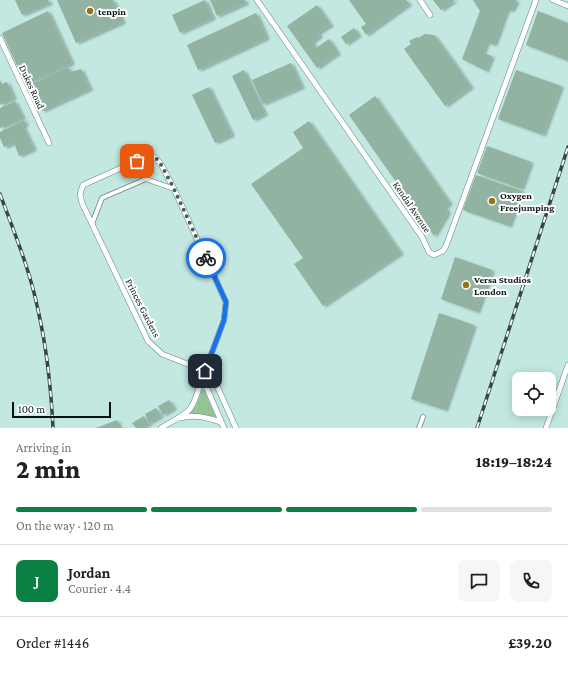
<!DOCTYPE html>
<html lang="en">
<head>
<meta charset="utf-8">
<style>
	body { margin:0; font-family:"Crimson Pro",serif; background:#f6f6f6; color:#202124; height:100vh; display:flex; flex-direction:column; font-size:15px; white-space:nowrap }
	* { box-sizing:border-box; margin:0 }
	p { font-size:13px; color:#757577 }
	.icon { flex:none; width:22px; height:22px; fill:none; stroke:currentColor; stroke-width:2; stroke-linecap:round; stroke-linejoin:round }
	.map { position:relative; height:428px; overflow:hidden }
	.panel { display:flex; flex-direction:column; background:#fff; flex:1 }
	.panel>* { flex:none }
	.tools { position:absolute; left:512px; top:372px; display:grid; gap:8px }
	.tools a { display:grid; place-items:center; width:44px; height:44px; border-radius:8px; background:#fff; box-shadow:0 2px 10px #0003; font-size:20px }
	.scale { position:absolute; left:12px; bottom:10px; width:99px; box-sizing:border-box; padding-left:4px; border:2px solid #061412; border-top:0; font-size:11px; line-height:14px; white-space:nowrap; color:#061412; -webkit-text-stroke:3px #fff; paint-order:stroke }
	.pin { position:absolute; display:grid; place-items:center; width:34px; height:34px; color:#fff; margin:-17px; border-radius:8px; box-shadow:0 2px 6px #0006 }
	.courier { position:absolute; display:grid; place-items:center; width:40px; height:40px; margin:-20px; border:3px solid #1a73e8; border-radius:50%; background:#fff; color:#222; box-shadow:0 1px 5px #0007 }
	.summary em { font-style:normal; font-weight:800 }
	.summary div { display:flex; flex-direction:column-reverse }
	.summary { display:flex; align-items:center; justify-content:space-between; height:68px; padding:0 16px }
	h1 { font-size:26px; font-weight:800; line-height:30px }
	.bar { display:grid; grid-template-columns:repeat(4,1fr); gap:6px 4px; align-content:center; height:48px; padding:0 16px }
	.bar i { height:5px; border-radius:3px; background:#e0e0e0 }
	.bar .on { background:#0b8043 }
	.bar p { grid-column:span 4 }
	.line { display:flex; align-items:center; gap:10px; padding:0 16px; border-top:1px solid #e0e0e0 }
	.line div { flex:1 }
	.round { display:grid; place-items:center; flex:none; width:42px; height:42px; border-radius:8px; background:#f6f6f6 }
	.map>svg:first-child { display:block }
	.green { fill:#94c493 }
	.building { fill:#92b2a2; filter:url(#shadow) }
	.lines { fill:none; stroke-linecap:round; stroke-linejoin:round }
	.pedestrian-casing { stroke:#638781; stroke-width:5.5 }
	.minor-casing { stroke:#638781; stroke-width:6 }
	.pedestrian { stroke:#fff; stroke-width:4 }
	.minor { stroke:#fff; stroke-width:5 }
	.rail-casing { stroke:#344845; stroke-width:3.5 }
	.rail { stroke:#fff; stroke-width:2; stroke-dasharray:6; stroke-linecap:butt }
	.done { stroke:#485e5a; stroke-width:4; stroke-dasharray:0 7.2 }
	.route { stroke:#1a73e8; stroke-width:5 }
	.poi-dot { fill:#94731b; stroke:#fff; stroke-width:1.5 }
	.labels { text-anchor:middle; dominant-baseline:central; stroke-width:4; stroke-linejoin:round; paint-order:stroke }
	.poi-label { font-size:10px; font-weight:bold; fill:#061412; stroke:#fff; text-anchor:start }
	.street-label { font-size:10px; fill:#061412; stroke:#fff }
</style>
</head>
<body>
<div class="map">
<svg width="568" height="428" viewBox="0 0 568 428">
	<defs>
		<filter id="shadow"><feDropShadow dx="3" dy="1.5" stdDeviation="1" flood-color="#0004"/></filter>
	</defs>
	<rect width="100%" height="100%" fill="#c2e8e1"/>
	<path class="green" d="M202 390H204L216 417 199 414H192L191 412 196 406Z"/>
	<path class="building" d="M15 0H48L50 3 22 15Z
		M57 0H113L123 22 76 43Z
		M205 0 213 18 180 33 172 15Z
		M210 0H245L246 3 217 16Z
		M349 0H406L409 4 366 35 361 27 366 24Z
		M433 0H455L441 10Z
		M473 0H517L512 10H507L494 45 487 42 483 53 492 56 486 71 462 59 480 11Z
		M317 5 331 25 318 33 320 36 312 42 316 48 329 39 338 53 317 68 287 26Z
		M48 11 72 63 26 85 2 33Z
		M538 11 568 23V61L526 45Z
		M256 13 267 38 198 70 187 45Z
		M354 28 359 35 346 44 341 37Z
		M425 34 434 35 453 61 471 87 445 106 404 49 411 44 409 41 417 37 418 38Z
		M291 63 302 87 263 104 252 80Z
		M68 67 71 72 81 69 90 89 42 111 30 85Z
		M244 70 265 114 253 120 232 76Z
		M516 70 561 86 543 135 498 119Z
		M0 80 2 84 7 82 14 98 0 105Z
		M209 87 232 135 215 143 192 95Z
		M375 96 450 203 445 207 448 212 434 236 349 115Z
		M15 101 23 118 0 128V108Z
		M24 120 26 124 23 126 34 149 19 156 14 143 4 147 0 138V132Z
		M309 121 401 253 323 306 294 264 303 258 251 184 303 148 293 132Z
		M487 146 531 162 521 189 477 173Z
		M476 175 522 191 509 226 463 210Z
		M455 257 492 270 477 312 441 299Z
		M439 313 474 325 445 410 411 399Z
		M169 400 174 408 163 415 158 406Z
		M156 408 161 416 149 423 145 414Z
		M144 416 149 424 142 428H136L132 423Z
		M117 420 120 428H96Z"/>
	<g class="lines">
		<defs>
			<path id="pedestrian" d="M92 224 102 198 146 179 174 189
				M419 428 423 417"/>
			<path id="minor" d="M257 0 422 237 429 252 434 255 443 251 446 246 536 0
				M420 0 430 15
				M553 0 568 6
				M0 38 49 143
				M202 377 224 428
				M180 418C195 414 207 418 221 422
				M161 428C170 422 183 417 190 409 198 398 199 383 205 371L224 320 226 302 174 189 162 166 156 158 148 156 83 185 80 194 82 203 148 341 162 354 205 371 213 377 236 428
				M546 428 568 365"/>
		</defs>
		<use href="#pedestrian" class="pedestrian-casing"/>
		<use href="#minor" class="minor-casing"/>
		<use href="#pedestrian" class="pedestrian"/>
		<use href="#minor" class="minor"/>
		<defs>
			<path id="rail" d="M0 194C14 232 30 270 38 310 47 349 51 388 53 428
				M477 428 568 147"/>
		</defs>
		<use href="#rail" class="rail-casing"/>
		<use href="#rail" class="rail"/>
	</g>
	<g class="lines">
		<path class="done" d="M137 161 148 156 156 158 162 166 174 189 206 258"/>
		<path class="route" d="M205 371 224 320 226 302 206 258"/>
	</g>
	<g class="poi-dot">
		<circle cx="90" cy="11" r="4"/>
		<circle cx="492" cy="201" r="4"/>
		<circle cx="466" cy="285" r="4"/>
	</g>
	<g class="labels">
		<g class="poi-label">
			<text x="98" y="11">tenpin</text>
			<text x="500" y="195">Oxygen<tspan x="500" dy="12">Freejumping</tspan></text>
			<text x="474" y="279">Versa Studios<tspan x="474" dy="12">London</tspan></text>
		</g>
		<g class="street-label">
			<text transform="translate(32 87) rotate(65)">Dukes Road</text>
			<text transform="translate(412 207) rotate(56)">Kendal Avenue</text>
			<text transform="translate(143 308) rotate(63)">Princes Gardens</text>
		</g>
	</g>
</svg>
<div class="tools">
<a><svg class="icon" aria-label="locate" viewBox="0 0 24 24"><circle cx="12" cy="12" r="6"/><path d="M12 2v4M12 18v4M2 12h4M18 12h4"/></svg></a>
</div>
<div class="scale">100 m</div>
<div class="pin" style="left:137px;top:161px;background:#ea580c"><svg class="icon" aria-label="bag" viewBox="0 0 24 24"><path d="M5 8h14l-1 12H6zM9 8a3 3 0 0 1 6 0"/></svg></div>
<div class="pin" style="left:205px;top:371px;background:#1f2937"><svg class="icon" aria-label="home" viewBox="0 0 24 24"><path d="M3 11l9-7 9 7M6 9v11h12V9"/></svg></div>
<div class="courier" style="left:206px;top:258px"><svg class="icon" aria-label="bike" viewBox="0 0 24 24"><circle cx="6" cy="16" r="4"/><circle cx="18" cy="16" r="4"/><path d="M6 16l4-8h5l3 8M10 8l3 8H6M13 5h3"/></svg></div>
</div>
<section class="panel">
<div class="summary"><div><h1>2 min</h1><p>Arriving in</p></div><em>18:19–18:24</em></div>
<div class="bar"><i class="on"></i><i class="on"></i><i class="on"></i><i></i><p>On the way · 120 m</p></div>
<div class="line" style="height:72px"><b class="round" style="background:#0b8043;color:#fff">J</b><div><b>Jordan</b><p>Courier · 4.4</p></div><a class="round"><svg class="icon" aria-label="chat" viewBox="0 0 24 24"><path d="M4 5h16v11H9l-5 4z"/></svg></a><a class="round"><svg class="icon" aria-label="phone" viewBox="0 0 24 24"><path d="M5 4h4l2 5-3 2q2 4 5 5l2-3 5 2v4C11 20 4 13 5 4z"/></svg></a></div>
<div class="line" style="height:52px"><div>Order #1446</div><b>£39.20</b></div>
</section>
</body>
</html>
